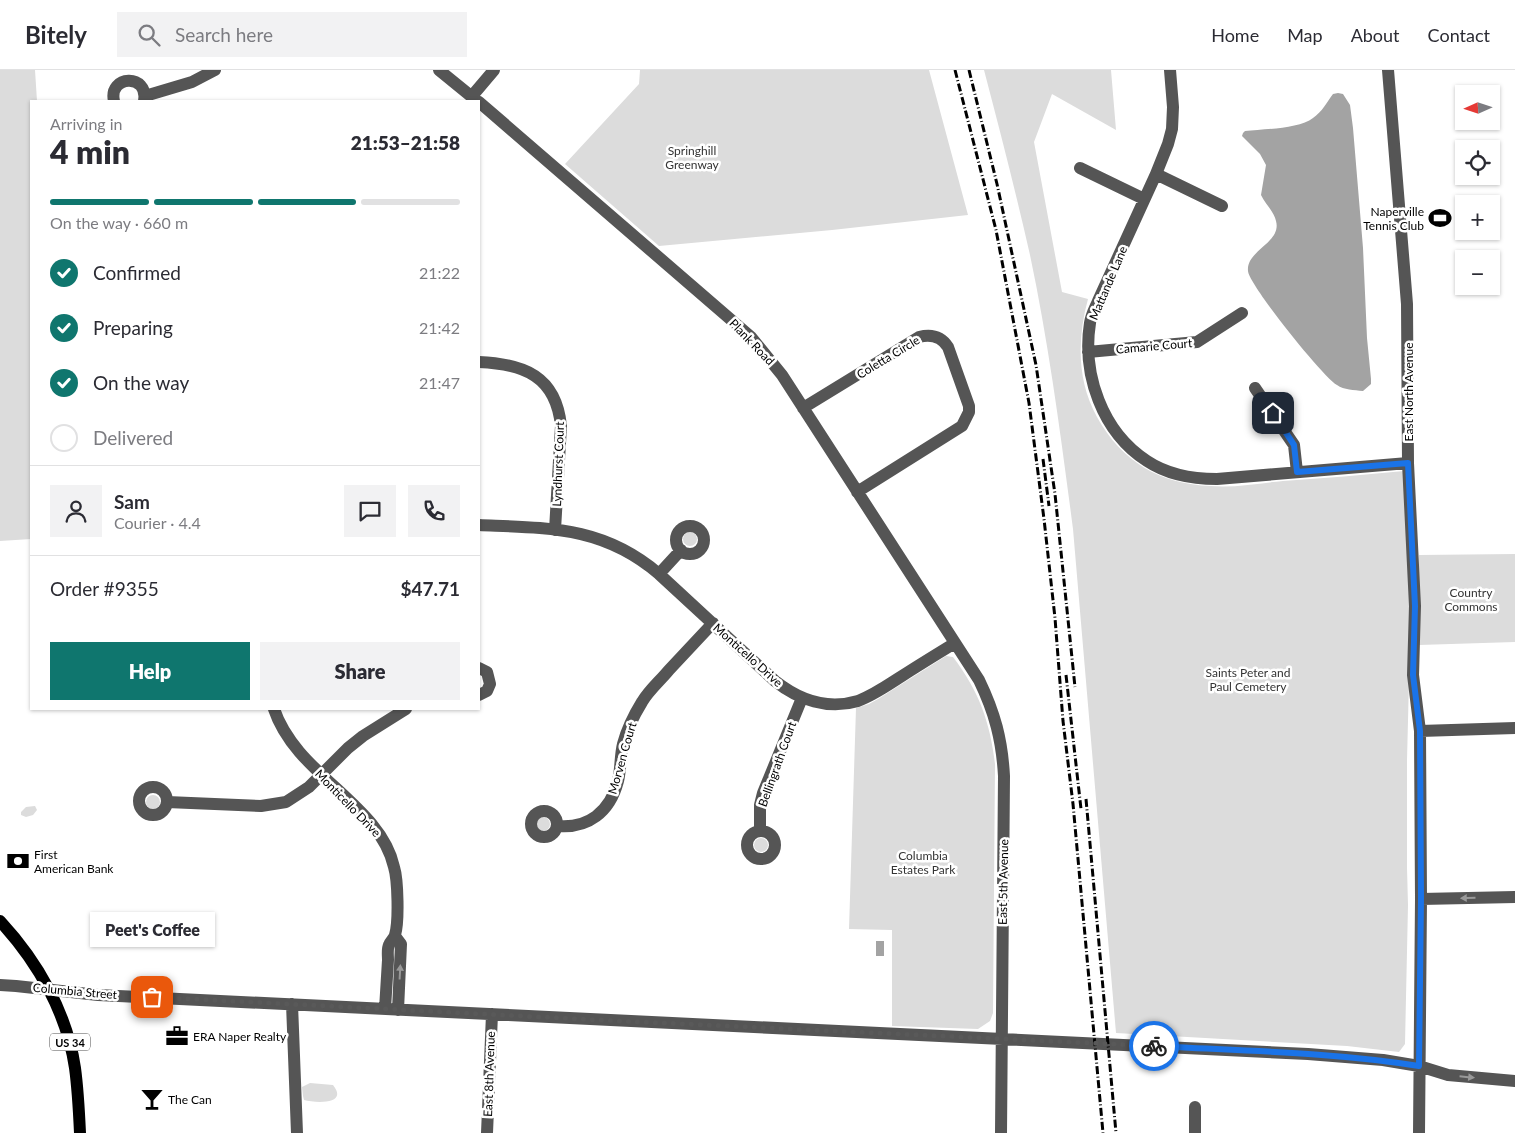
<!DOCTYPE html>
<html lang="en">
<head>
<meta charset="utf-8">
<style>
	body { margin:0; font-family:Lato,sans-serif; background:#f2f2f3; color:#2b2b33; height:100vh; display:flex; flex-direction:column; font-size:19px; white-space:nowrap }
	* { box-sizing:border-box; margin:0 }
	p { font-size:16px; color:#7c7c81 }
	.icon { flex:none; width:28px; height:28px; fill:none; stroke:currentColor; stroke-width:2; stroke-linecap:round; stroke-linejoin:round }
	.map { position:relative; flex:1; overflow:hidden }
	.details { position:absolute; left:30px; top:30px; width:450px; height:610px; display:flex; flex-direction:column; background:#fff; border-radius:0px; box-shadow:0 1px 4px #0004 }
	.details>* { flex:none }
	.needle { width:32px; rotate:267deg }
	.tools { position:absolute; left:1455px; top:15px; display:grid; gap:10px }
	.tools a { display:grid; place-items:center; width:45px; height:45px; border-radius:0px; background:#fff; box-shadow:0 1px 4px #0004; font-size:25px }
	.pin { position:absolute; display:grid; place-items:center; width:42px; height:42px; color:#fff; margin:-21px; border-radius:10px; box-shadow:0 2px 8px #0006 }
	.courier { position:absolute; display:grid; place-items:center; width:50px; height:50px; margin:-25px; border:4px solid #1a73e8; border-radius:50%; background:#fff; color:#222; box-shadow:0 1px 6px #0007 }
	.bubble { position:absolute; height:35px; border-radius:0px; background:#fff; box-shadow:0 1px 4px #0004; font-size:16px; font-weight:800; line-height:35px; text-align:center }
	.headline em { font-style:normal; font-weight:800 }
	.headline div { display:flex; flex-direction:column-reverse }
	.headline { display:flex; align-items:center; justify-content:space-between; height:85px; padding:0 20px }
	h1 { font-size:32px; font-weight:800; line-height:38px }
	.bar { display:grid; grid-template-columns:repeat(4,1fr); gap:8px 5px; align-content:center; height:60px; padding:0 20px }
	.bar i { height:6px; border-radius:4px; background:#e1e1e2 }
	.bar .selected { background:#0f766e }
	.bar p { grid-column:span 4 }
	.line { display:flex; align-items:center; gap:12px; padding:0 20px; border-top:1px solid #e1e1e2 }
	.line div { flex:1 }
	.round { display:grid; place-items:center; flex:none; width:52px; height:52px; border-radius:0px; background:#f2f2f3 }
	ol { padding:0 20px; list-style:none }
	li { display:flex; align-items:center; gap:15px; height:55px }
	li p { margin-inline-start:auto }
	li .icon { padding:5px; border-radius:50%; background:#0f766e; color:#fff; stroke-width:4 }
	li:last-child { color:#7c7c81 }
	li i { width:28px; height:28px; border:2px solid #e1e1e2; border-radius:50% }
	.action { display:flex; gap:10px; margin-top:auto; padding:10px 20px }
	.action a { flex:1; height:58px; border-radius:0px; background:#0f766e; color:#fff; font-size:20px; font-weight:800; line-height:58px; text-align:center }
	.action a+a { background:#f2f2f3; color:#2b2b33 }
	header { display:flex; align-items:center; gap:30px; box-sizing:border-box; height:70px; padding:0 25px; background:#fff; border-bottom:1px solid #e1e1e2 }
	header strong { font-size:24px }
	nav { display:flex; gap:28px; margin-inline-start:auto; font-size:18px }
	.search { width:350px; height:45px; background:#f2f2f3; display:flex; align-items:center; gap:12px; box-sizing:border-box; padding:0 18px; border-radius:0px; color:#7c7c81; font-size:19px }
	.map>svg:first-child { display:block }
	.green { fill:#dcdcdc }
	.water { fill:#a3a3a3 }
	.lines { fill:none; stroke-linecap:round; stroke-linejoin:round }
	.minor { stroke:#555; stroke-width:12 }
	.major { stroke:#000; stroke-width:12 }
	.rail { stroke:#000; stroke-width:3; stroke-dasharray:8 2.5 1 2.5; stroke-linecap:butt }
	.oneway { fill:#999 }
	.done { stroke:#595959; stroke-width:5; stroke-dasharray:0 9 }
	.route { stroke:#1a73e8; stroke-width:6 }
	.labels { text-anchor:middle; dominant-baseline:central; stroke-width:5; stroke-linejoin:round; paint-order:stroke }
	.shield { fill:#fff; stroke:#4c4c4c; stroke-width:1 }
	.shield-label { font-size:11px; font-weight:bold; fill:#000 }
	.park-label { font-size:12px; fill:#333; stroke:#fff }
	.poi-label { font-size:12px; fill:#000; stroke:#fff; text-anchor:start }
	.street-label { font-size:12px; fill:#000; stroke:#fff }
</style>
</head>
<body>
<header>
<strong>Bitely</strong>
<div class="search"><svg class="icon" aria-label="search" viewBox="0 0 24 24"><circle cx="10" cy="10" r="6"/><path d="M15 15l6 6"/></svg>Search here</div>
<nav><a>Home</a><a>Map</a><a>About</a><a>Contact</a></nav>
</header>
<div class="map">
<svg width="1515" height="1063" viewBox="0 0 1515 1063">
	<rect width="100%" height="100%" fill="#fff"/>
	<path class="green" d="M0 0H35L37 31H31V469L0 471Z
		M640 0H929L968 145 832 160 659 176 565 94 639 14Z
		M984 0H1111L1116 60 1052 24 1034 72 1062 222 1088 229C1077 269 1077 311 1097 347 1122 392 1160 414 1211 416 1235 418 1260 413 1283 411 1324 408 1364 405 1404 401L1411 532 1407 690V798L1408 835 1405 974 1399 982 1347 976 1116 963 1073 459C1061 367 1049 275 1030 185 1016 123 1000 61 984 0Z
		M683 469a7 7 0 1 1 14 0a7 7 0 1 1-14 0Z
		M1515 484V572L1419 575V485Z
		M946 586 953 587C979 621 990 652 995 694L993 943 990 951 978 959 892 956V860L849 859 856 638 869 634 878 629Z
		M146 732a7 7 0 1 1 14 0a7 7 0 1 1-14 0Z
		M35 736 37 740 33 745 26 747 21 745V742L26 737Z
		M536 754a7 7 0 1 1 14 0a7 7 0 1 1-14 0Z
		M754 775a7 7 0 1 1 14 0a7 7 0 1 1-14 0Z
		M310 1013 333 1015C349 1035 315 1033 304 1030L303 1026 302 1017Z"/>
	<path class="water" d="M1338 23 1343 24 1350 35 1353 58 1363 178 1367 268 1371 309V314L1363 321C1354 320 1344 320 1337 315 1323 307 1249 215 1248 201 1246 180 1282 173 1276 151 1274 141 1265 134 1261 125L1266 95 1260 84 1242 66 1243 63 1245 61C1264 59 1299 59 1313 48 1322 42 1327 32 1333 24Z
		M876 871H884V886H876Z"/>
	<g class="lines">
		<path class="minor" d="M439 0 477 31
			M1170 0 1173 37 1172 59 1168 74 1156 104 1098 231C1095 238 1091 245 1090 253 1082 304 1102 362 1147 391 1168 405 1192 409 1217 409L1408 393
			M1388 0 1407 234 1408 393 1415 536 1413 605 1420 661 1421 829 1419 1063
			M145 26 192 12 215 0
			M472 26 494 0
			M114 31C108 5 149 3 144 31
			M479 32 751 267 782 305 979 610C995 643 1002 670 1004 706L1001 1063
			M1080 98 1144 129
			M1156 104 1222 136
			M1088 282 1197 272 1242 243
			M479 292C524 294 556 306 561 356L555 460
			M1255 318 1294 375 1297 402
			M803 338 919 267C931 264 941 266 948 277L969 336V342L962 356 857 422
			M479 455C548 458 603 456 659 504L775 611C799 630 828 640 858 631 874 625 888 615 902 606 919 595 937 584 955 573
			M676 470a14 14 0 1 1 28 0a14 14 0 1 1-28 0Z
			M659 504 681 480
			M479 598 487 602 490 614 487 621 479 625
			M274 639C296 705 380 734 394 797 398 810 399 852 395 865 394 869 390 871 389 875 387 879 388 885 388 890 387 906 386 923 385 939
			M1420 661 1515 658
			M139 731a14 14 0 1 1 28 0a14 14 0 1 1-28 0Z
			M167 732 261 736 286 732 309 717 348 678 363 666 406 639
			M531 754a13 13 0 1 1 26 0a13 13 0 1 1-26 0Z
			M557 756C588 759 610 742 618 711 621 699 620 686 623 674 627 659 634 645 642 632 649 620 660 611 669 600 683 585 698 569 713 553
			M747 775a14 14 0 1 1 28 0a14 14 0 1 1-28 0Z
			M760 761V735L763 723 802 628
			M1421 829 1515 827
			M395 866 401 874 398 940
			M0 915 16 916 98 925 1308 984 1383 990 1419 996 1448 1005 1515 1011
			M292 934 297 1063
			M487 1063 492 944
			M1195 1063V1037"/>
		<path class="major" d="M0 851C38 892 67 943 75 998 78 1020 79 1041 80 1063"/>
		<path class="rail" d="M955 0 996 160 1029 333 1044 449 1055 548 1063 651 1073 734 1103 1063
			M969 0 997 114 1036 295 1055 424 1075 617
			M1043 389 1049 436
			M1066 605 1081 739
			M1086 729 1116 1063"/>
	</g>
	<defs><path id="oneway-solid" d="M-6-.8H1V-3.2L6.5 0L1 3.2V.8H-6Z" transform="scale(1.25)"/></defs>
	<g class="oneway">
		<use href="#oneway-solid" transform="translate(1468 828) rotate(179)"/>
		<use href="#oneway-solid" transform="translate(400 902) rotate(-87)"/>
		<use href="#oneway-solid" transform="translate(1467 1007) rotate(6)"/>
	</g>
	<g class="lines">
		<path class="done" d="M152 927 599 950 1154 976"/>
		<path class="route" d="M1154 976C1243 981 1332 982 1419 996L1421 828 1420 661 1413 605 1415 536 1408 393 1297 402 1294 375 1273 343"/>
	</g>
	<defs>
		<symbol id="stadium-bare" viewBox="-9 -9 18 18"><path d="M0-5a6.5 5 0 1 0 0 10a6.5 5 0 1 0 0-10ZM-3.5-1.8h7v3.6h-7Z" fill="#000" stroke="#fff" stroke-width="2.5" paint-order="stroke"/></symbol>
		<symbol id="bank-bare" viewBox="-9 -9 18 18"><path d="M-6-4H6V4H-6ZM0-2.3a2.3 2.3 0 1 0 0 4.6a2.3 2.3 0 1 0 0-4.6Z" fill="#000" stroke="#fff" stroke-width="2.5" paint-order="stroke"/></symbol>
		<symbol id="office-bare" viewBox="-9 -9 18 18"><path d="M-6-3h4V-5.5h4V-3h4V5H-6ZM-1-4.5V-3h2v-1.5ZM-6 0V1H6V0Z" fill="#000" stroke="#fff" stroke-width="2.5" paint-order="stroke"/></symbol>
		<symbol id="bar-bare" viewBox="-9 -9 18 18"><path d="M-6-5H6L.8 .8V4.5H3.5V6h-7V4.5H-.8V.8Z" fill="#000" stroke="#fff" stroke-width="2.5" paint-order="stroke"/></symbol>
	</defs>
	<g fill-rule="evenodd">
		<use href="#stadium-bare" x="1424" y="132" width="32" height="32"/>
		<use href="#bank-bare" x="2" y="775" width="32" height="32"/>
		<use href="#office-bare" x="161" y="950" width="32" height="32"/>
		<use href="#bar-bare" x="136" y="1013" width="32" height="32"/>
	</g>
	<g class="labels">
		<rect class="shield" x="50" y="963.5" width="40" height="17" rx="4"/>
		<g class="shield-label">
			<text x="70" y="972">US 34</text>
		</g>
		<g class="park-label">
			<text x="692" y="80">Springhill<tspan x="692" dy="14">Greenway</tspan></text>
			<text x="1471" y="522">Country<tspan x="1471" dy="14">Commons</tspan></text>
			<text x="1248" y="602">Saints Peter and<tspan x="1248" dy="14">Paul Cemetery</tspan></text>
			<text x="923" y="785">Columbia<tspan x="923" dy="14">Estates Park</tspan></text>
		</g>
		<g class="poi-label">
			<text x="1424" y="141" text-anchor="end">Naperville<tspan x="1424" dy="14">Tennis Club</tspan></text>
			<text x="34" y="784">First<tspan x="34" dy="14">American Bank</tspan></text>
			<text x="193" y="966">ERA Naper Realty</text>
			<text x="168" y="1029">The Can</text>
		</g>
		<g class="street-label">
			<text transform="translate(1108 213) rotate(-67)">Mattande Lane</text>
			<text transform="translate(752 272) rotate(46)">Plank Road</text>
			<text transform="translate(1154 276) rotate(-5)">Camarie Court</text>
			<text transform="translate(888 287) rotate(-31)">Coletta Circle</text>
			<text transform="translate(1408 322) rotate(-90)">East North Avenue</text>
			<text transform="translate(558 394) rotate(-88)">Lyndhurst Court</text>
			<text transform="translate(748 585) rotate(42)">Monticello Drive</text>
			<text transform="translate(622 688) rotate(-74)">Morven Court</text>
			<text transform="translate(777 694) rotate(-70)">Bellingrath Court</text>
			<text transform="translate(348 733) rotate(46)">Monticello Drive</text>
			<text transform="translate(1003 812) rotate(-89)">East 5th Avenue</text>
			<text transform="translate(75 921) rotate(5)">Columbia Street</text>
			<text transform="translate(489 1004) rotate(-88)">East 8th Avenue</text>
		</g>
	</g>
</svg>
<div class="tools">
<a><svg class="needle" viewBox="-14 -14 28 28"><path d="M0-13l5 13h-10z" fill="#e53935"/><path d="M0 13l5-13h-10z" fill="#7c7c81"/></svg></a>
<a><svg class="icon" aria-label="locate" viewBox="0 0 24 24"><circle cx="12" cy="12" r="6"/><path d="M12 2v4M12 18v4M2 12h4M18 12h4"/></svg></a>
<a>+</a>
<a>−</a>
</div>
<div class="pin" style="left:152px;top:927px;background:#ea580c"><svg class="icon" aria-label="bag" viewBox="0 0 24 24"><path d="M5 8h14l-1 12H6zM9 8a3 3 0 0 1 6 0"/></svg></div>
<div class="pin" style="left:1273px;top:343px;background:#1f2937"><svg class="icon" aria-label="home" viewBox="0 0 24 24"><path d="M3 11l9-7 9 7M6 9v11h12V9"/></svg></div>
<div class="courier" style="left:1154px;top:976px"><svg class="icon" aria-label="bike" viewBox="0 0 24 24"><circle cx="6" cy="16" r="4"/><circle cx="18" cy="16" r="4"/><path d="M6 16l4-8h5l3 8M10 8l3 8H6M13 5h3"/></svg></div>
<div class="bubble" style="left:90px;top:842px;width:125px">Peet's Coffee</div>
<section class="details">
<div class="headline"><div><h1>4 min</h1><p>Arriving in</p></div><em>21:53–21:58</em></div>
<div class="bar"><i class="selected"></i><i class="selected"></i><i class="selected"></i><i></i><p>On the way · 660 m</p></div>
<ol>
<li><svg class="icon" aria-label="check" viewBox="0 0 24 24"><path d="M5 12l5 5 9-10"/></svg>Confirmed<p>21:22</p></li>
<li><svg class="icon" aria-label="check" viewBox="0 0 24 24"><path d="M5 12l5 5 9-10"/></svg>Preparing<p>21:42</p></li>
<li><svg class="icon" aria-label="check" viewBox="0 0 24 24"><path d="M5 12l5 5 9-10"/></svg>On the way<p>21:47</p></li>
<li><i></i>Delivered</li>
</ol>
<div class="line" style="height:90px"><a class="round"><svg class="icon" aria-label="person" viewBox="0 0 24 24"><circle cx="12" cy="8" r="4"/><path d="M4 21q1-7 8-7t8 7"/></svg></a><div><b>Sam</b><p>Courier · 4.4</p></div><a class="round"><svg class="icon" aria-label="chat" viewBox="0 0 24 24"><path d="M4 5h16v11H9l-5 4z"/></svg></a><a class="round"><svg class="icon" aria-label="phone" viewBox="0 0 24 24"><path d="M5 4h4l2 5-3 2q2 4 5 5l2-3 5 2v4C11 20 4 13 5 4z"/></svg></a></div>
<div class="line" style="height:65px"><div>Order #9355</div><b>$47.71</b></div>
<div class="action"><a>Help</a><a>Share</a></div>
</section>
</div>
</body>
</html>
